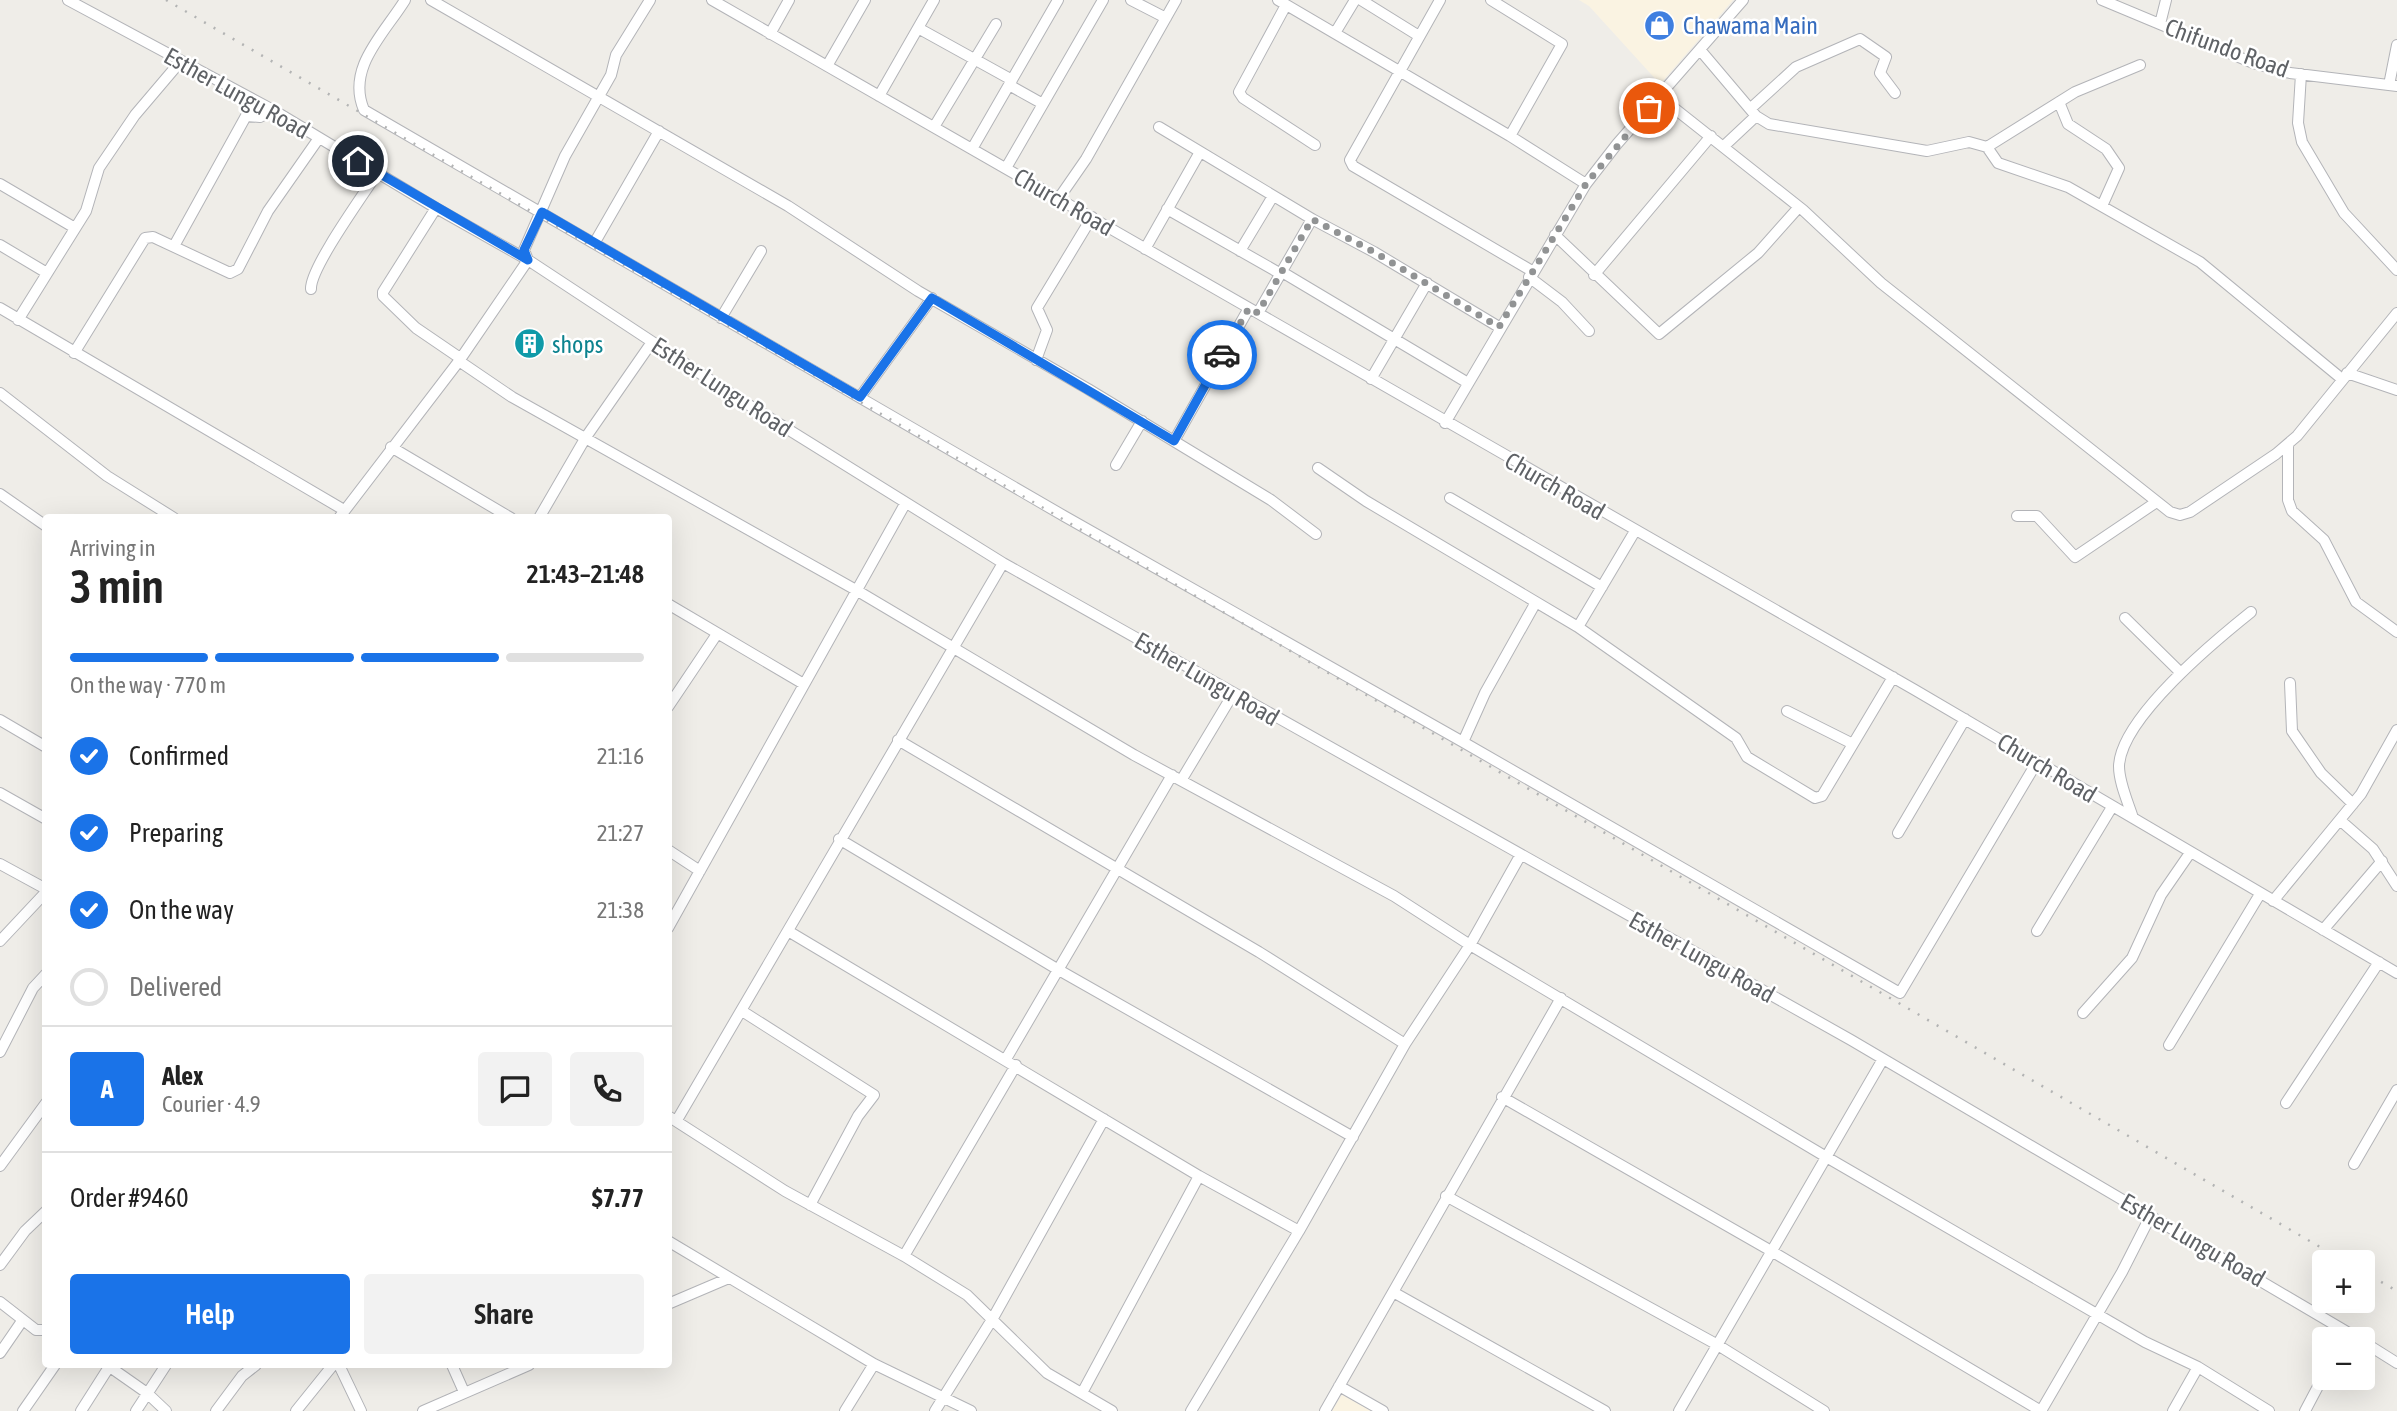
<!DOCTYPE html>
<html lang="en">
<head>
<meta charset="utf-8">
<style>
	body { margin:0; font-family:"Asap Condensed",sans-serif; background:#f2f2f2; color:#222; height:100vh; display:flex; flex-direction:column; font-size:26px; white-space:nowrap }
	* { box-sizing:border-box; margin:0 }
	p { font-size:23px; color:#767676 }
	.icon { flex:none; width:38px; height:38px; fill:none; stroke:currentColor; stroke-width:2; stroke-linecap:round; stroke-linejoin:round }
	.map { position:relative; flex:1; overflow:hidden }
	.sheet { position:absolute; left:42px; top:514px; width:630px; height:854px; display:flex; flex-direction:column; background:#fff; border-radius:7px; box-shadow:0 7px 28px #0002 }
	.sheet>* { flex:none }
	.buttons { position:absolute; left:2312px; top:1250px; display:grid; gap:14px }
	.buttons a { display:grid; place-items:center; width:63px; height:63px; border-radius:7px; background:#fff; box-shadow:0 7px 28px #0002; font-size:35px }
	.pin { position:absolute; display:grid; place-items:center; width:60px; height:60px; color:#fff; margin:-30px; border:4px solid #fff; border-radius:50%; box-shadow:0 2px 7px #0007 }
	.courier { position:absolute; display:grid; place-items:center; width:70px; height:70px; margin:-35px; border:5px solid #1a73e8; border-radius:50%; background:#fff; color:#222; box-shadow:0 2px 9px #0007 }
	.overview em { font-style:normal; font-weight:600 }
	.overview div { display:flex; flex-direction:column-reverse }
	.overview { display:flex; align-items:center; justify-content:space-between; height:119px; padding:0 28px }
	h1 { font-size:46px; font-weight:600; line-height:52px }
	.bar { display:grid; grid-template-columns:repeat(4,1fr); gap:10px 7px; align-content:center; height:84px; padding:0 28px }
	.bar i { height:9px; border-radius:5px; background:#e0e0e0 }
	.bar .current { background:#1a73e8 }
	.bar p { grid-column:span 4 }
	.line { display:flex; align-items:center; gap:18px; padding:0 28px; border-top:2px solid #e0e0e0 }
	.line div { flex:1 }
	.round { display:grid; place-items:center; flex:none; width:74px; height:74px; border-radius:7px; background:#f2f2f2 }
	ol { padding:0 28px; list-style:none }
	li { display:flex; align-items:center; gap:21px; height:77px }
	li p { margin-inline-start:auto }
	li .icon { padding:7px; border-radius:50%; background:#1a73e8; color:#fff; stroke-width:4 }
	li:last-child { color:#767676 }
	li i { width:38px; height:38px; border:4px solid #e0e0e0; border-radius:50% }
	.cta { display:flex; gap:14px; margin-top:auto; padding:14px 28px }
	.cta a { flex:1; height:80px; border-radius:7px; background:#1a73e8; color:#fff; font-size:28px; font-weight:600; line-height:80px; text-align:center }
	.cta a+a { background:#f2f2f2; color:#222 }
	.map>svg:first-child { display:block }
	.commercial { fill:#faf3e2 }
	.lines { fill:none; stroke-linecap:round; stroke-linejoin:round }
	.minor-casing { stroke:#b3b4b8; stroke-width:12 }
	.minor { stroke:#fff; stroke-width:10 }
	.rail { stroke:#b3b4b4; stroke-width:2.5; stroke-dasharray:2 9; stroke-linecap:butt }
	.done { stroke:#919394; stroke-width:7; stroke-dasharray:0 12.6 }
	.route { stroke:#1a73e8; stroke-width:9 }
	.labels { text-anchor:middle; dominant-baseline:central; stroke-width:5; stroke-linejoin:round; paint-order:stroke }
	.shop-label { font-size:24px; fill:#366cbe; stroke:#fff; text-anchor:start }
	.street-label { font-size:24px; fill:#5f6266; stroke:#fff }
	.culture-label { font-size:24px; fill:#0d838f; stroke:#fff; text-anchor:start }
</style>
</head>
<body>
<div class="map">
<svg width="2397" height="1411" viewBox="0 0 2397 1411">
	<rect width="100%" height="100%" fill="#efede8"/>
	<path class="commercial" d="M1579 0H1733L1660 84 1589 6Z
		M1342 1395 1371 1411H1332Z"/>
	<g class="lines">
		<defs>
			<path id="minor" d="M68 0 273 110 436 208 528 260 736 397 1003 563 1851 1040 2359 1339
				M405 0C384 34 346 68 364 110L1064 516 1463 742 1485 693 1536 602
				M431 0 788 206 918 291 1088 389 1271 500 1316 534
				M712 0 1915 690 2397 973
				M1131 0 1166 18
				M1278 0 1510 136 1586 184
				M1361 0 1419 36
				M1440 0 1350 160 1353 166 1532 271
				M1491 0 1562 44 1510 136
				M2102 0 2253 63 2290 73 2397 86
				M1286 5 1239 92 1243 98 1315 145
				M2160 24 2166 0
				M918 28 1012 80
				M1335 33 1355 0
				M770 34 789 0
				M1701 51 1756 116 1769 124 1927 151 1969 142 1987 147 1998 163 2068 187 2200 262 2342 379
				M827 66 865 0
				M2301 74 2298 123 2302 142 2344 213 2397 270
				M1009 85 1043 104
				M2389 85 2397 45
				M879 96 934 0
				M1660 97 1803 210 1881 283 2170 512 2180 515 2190 512 2276 454 2297 436 2397 313
				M2059 102 2068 124 2106 149 2119 168 2102 206
				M1750 109 1796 67 1860 39 1886 57 1880 73 1895 93
				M934 127 996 24
				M1159 127 1312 219
				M1724 146 1756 116
				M1987 147 2075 92 2140 65
				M972 149 1058 0
				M1006 168 1103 0
				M0 184 75 228
				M1059 198 1086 159 1176 0
				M436 208 383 292V296L416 328 460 358
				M1167 209 1281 274
				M1555 235 1659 334 1758 253 1799 207
				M595 242 659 131
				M0 245 47 273
				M174 246 246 116 260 117 273 110
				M1145 249 1200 152
				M1240 251 1273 196
				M1282 272 1468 383
				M1594 275 1711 136
				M1529 277 1562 302 1589 331
				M311 289C310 268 364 194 378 172
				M0 308 344 510
				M1258 313 1312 219 1374 252 1499 327
				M721 318 761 251
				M18 320 86 211 99 168 135 115 180 62
				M74 353 145 238 153 237 230 273 238 269 268 211 319 138
				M1036 360 1047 330 1037 308 1092 217
				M459 361 512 397 856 590 1134 755 1394 896 1470 945 1828 1158 2145 1342 2198 1367 2269 1411
				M2347 373 2397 390
				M1371 379 1427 283
				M0 393 107 476 174 518
				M860 397 932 298
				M1445 423 1586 184 1617 144 1743 0
				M1174 441 1249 308
				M2288 444V500L2292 511 2324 540 2356 602 2397 632
				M391 447 511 518
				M1116 465 1142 421
				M1318 468 1366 501 1578 627 1736 738 1747 757 1815 798 1822 796 1893 677
				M0 494 46 526
				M1450 498 1602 587
				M2017 516H2037L2075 557 2155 503
				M339 518 459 361 528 260 524 250 565 156 611 75 616 55 650 0
				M539 518 586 437 652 342
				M668 604 802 683
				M2125 618 2181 673
				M1578 627 1635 531
				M2290 683 2292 731 2321 773 2353 804
				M668 707 717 634
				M1787 711 1853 744
				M0 720 46 747
				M898 740 1259 952 1405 1044
				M1463 742 1900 993 2037 762
				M1182 779 1233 694
				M0 793 46 819
				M2133 818C2128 802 2119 783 2119 766 2121 718 2216 640 2251 612
				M2341 821 2373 849 2397 886
				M1898 833 1965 719
				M839 839 1057 969 1353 1137
				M668 850 700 871
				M0 864 46 889
				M2273 901 2361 794 2397 730
				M668 928 905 504
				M2323 930 2382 861
				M788 931 1199 1176 1299 1231
				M2037 931 2112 807
				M0 941 46 892
				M742 1011 874 1095 858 1116 810 1205
				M2083 1013 2132 958 2161 895 2190 853
				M2169 1045 2260 894
				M0 1052 33 988 46 974
				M1006 1059 1172 775
				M1502 1097 1773 1252 2041 1411
				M2286 1103 2379 962
				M668 1116 785 1191 904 1256 967 1295 1047 1373 1112 1411
				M677 1120 1003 563
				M2354 1164 2397 1090
				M0 1166 46 1103
				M1446 1196 1716 1344 1824 1411
				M668 1241 874 1364 971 1411
				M904 1256 1016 1065
				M0 1265 25 1231 46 1211
				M1393 1292 1605 1411
				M0 1302 36 1330H46
				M668 1304 729 1278
				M2362 1341 2397 1363
				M0 1353 22 1321
				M107 1365 147 1393 166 1411
				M339 1365 361 1411
				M452 1365 464 1392
				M1339 1386 1383 1411
				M1082 1393 1199 1176
				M23 1411 55 1365
				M81 1411 109 1367
				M136 1411 166 1365
				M216 1411 242 1376 256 1365
				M296 1411 333 1365
				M423 1411 529 1365
				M845 1411 874 1364
				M935 1411 993 1318 1104 1119
				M1191 1411 1299 1231 1405 1044 1470 945 1520 856
				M1325 1411 1561 998
				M1679 1411 1883 1059
				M2041 1411 2122 1272 2151 1215
				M2173 1411 2198 1367
				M2305 1411 2324 1375"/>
		</defs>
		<use href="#minor" class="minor-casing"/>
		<use href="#minor" class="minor"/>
		<path class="rail" d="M166 0 2346 1262
			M2362 1271 2397 1291"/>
	</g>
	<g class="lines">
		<path class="done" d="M1222 355 1249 308 1258 313 1312 219 1374 252 1499 327 1586 184 1649 108"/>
		<path class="route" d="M358 161 528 260 524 250 542 212 860 397 932 298 1174 441 1222 355"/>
	</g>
	<defs>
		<symbol id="shop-disc" viewBox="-11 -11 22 22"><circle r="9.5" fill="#3f7fe0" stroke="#fff"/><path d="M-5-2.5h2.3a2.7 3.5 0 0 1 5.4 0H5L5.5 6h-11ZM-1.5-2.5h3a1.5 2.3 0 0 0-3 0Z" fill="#fff"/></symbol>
		<symbol id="building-disc" viewBox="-11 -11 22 22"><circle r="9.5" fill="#0f9aa8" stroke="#fff"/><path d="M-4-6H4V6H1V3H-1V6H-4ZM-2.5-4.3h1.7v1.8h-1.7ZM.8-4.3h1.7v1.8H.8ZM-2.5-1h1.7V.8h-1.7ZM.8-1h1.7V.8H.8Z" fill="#fff"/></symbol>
	</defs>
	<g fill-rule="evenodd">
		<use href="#shop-disc" x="1642" y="8" width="35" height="35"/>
		<use href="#building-disc" x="512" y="326" width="35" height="35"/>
	</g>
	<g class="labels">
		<g class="shop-label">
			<text x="1683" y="25">Chawama Main</text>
		</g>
		<g class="street-label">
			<text transform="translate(2227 48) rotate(20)">Chifundo Road</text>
			<text transform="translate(237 93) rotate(29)">Esther Lungu Road</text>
			<text transform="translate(1064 202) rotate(30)">Church Road</text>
			<text transform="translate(722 387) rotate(33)">Esther Lungu Road</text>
			<text transform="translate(1555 486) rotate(30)">Church Road</text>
			<text transform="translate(1207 679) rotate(30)">Esther Lungu Road</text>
			<text transform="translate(2047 768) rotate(31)">Church Road</text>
			<text transform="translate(1702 957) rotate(29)">Esther Lungu Road</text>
			<text transform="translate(2193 1240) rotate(30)">Esther Lungu Road</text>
		</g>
		<g class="culture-label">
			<text x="552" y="344">shops</text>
		</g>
	</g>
</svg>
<div class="buttons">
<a>+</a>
<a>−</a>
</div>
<div class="pin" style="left:1649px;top:108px;background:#ea580c"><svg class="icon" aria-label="bag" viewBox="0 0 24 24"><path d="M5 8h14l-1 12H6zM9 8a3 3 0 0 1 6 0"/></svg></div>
<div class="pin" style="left:358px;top:161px;background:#1f2937"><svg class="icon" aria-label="home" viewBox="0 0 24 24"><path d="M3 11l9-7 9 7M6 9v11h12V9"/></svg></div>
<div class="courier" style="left:1222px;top:355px"><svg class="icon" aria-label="car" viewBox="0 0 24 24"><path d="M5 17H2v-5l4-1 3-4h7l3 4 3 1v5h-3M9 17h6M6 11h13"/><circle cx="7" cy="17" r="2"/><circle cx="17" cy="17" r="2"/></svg></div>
<section class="sheet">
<div class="overview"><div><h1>3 min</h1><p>Arriving in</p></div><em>21:43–21:48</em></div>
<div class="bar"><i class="current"></i><i class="current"></i><i class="current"></i><i></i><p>On the way · 770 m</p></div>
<ol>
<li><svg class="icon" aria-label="check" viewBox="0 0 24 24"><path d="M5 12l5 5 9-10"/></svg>Confirmed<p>21:16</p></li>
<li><svg class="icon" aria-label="check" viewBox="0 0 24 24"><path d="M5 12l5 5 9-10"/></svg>Preparing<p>21:27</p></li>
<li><svg class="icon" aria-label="check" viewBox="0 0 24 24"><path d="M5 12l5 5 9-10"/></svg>On the way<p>21:38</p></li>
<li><i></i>Delivered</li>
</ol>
<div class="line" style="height:126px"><b class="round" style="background:#1a73e8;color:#fff">A</b><div><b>Alex</b><p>Courier · 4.9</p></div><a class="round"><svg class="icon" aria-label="chat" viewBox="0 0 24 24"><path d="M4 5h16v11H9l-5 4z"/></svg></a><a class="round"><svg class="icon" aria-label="phone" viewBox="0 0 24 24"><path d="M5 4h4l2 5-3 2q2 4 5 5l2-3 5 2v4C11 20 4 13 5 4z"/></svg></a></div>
<div class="line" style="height:91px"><div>Order #9460</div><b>$7.77</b></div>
<div class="cta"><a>Help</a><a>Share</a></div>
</section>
</div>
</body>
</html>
